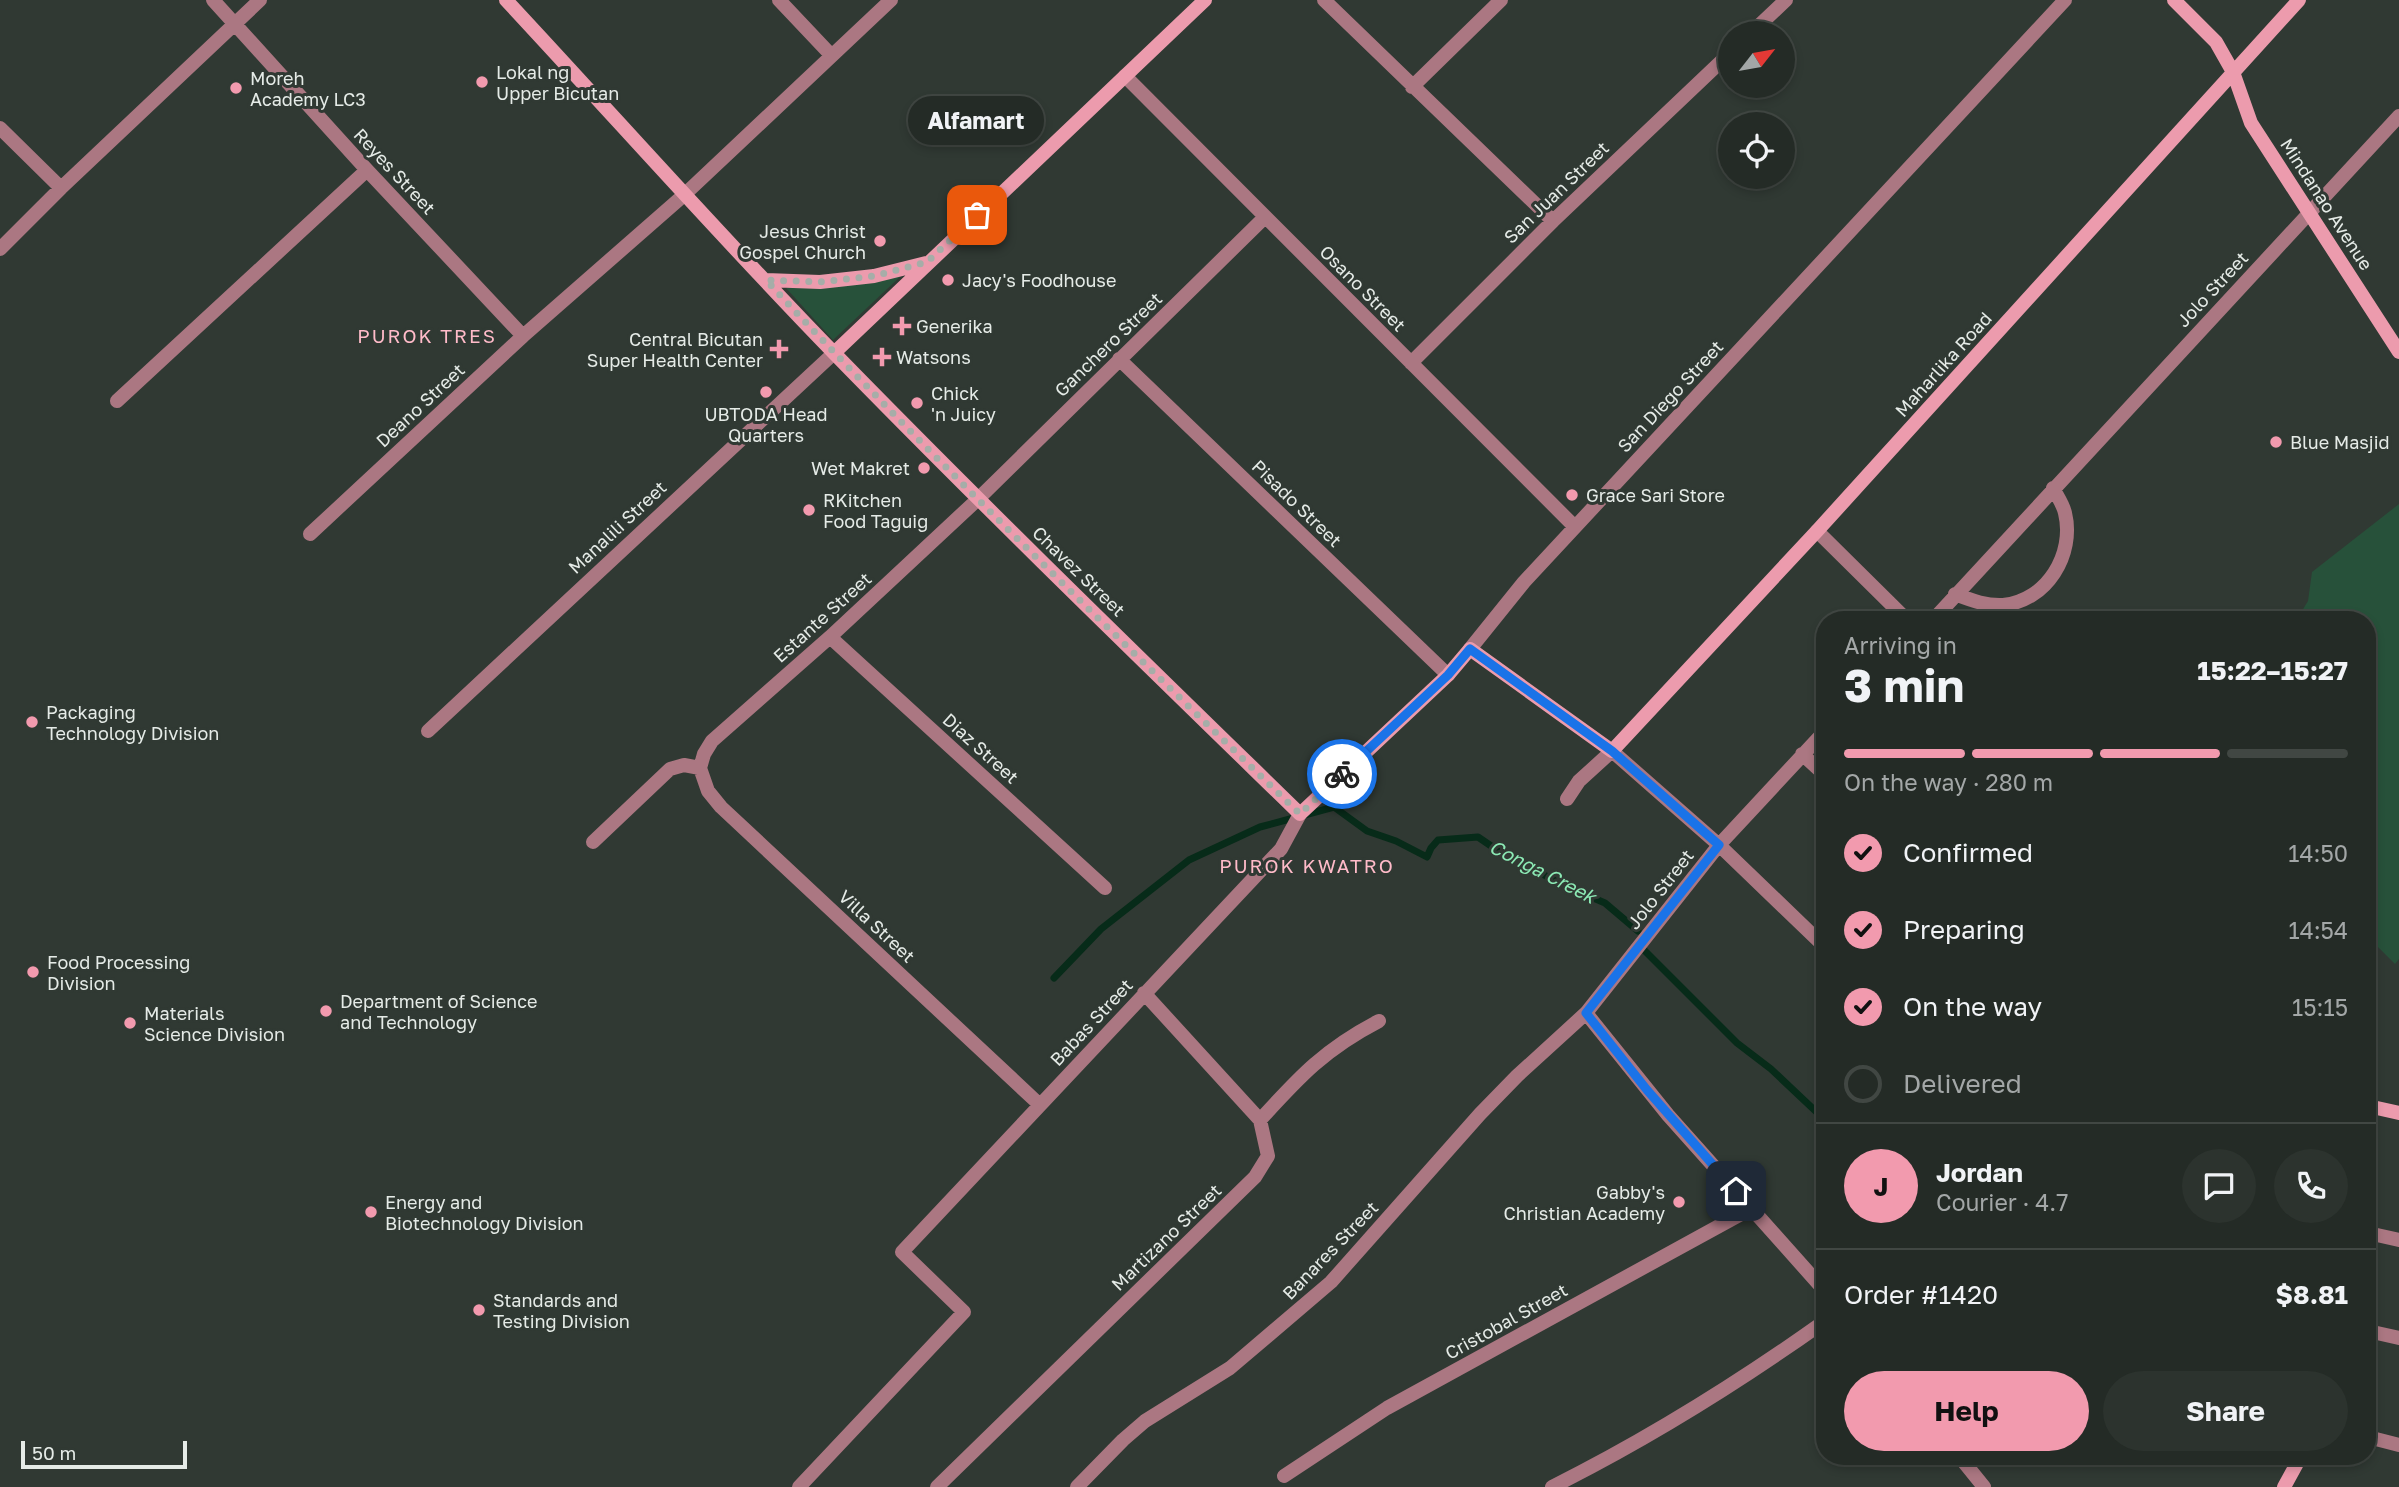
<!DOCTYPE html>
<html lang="en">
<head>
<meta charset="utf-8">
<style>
	body { margin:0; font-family:"Golos Text",sans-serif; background:#2c332e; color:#f1f3f6; height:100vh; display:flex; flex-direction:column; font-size:26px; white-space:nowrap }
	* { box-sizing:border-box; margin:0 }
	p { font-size:23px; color:#a3a7a7 }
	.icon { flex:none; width:38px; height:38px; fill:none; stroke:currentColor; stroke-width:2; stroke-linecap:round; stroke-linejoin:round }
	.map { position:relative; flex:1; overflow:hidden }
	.details { position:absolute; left:1816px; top:611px; width:560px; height:854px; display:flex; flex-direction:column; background:#242b26; border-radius:28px; box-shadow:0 4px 10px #0003,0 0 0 2px #414743 }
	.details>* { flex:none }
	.needle { width:46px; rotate:59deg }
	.buttons { position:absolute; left:1718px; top:21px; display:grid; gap:14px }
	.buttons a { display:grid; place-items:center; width:77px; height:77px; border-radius:50%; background:#242b26; box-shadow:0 4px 10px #0003,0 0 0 2px #414743; font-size:35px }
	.scale { position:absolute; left:21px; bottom:18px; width:166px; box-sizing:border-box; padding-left:7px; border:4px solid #e5ebe7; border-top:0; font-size:19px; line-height:24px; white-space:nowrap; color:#e5ebe7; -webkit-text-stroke:5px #303933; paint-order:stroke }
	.pin { position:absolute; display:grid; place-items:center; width:60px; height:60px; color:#fff; margin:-30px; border-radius:14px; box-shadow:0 4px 10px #0006 }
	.courier { position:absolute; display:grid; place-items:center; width:70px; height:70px; margin:-35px; border:5px solid #1a73e8; border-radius:50%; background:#fff; color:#222; box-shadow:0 2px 9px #0007 }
	.bubble { position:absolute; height:49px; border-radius:24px; background:#242b26; box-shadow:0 4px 10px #0003,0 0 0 2px #414743; font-size:23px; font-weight:700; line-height:49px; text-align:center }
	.headline em { font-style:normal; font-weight:700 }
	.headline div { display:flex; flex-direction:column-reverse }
	.headline { display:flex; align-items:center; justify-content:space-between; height:119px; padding:0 28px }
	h1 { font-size:46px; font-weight:700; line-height:52px }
	.bar { display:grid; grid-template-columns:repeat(4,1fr); gap:10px 7px; align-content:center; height:84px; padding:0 28px }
	.bar i { height:9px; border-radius:5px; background:#414743 }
	.bar .current { background:#f29aae }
	.bar p { grid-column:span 4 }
	.line { display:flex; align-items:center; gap:18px; padding:0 28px; border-top:2px solid #414743 }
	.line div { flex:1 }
	.round { display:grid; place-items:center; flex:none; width:74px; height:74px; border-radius:37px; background:#2c332e }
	ol { padding:0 28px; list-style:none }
	li { display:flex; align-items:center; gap:21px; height:77px }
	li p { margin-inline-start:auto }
	li .icon { padding:7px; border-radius:50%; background:#f29aae; color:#111; stroke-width:4 }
	li:last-child { color:#a3a7a7 }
	li i { width:38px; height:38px; border:4px solid #414743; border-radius:50% }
	.cta { display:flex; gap:14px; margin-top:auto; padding:14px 28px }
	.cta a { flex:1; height:80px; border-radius:42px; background:#f29aae; color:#111; font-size:28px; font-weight:700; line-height:80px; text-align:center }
	.cta a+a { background:#2c332e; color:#f1f3f6 }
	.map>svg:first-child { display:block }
	.green { fill:#27513a }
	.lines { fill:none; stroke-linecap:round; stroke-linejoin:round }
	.stream { stroke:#072b19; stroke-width:7 }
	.street { stroke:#ab7782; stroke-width:14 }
	.secondary { stroke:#ec9bad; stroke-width:14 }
	.done { stroke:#a6ada8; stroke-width:7; stroke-dasharray:0 12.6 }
	.route { stroke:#1a73e8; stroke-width:9 }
	.poi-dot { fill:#f29aae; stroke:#303933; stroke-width:2.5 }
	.labels { text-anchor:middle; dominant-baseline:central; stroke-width:6; stroke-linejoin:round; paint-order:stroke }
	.poi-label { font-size:18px; fill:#e5ebe7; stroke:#303933; text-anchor:start }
	.street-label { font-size:18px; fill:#e5ebe7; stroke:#303933 }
	.neighbourhood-label { font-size:19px; letter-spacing:2px; fill:#ffbbc9; stroke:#303933 }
	.water-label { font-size:19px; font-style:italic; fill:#8ceab5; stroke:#303933 }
</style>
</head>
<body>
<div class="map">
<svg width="2399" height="1487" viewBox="0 0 2399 1487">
	<rect width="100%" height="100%" fill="#303933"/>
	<path class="green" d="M904 273 833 340 786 288Z
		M2399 504V959L2395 964 2368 937V766L2372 762 2368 760V620L2297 619 2308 601 2312 572Z"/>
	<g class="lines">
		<path class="stream" d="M1644 950 1737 1043 1771 1069 1825 1120
			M1054 978 1101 929 1189 860 1260 827 1334 807 1367 831 1396 841 1427 857 1431 848 1438 840 1478 837 1497 850 1563 885 1605 903 1638 931"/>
		<path class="street" d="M213 0 367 170 523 336
			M779 0 831 55
			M1324 0 1553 221
			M1751 33 1786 0
			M1125 76 1575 527
			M1412 87 1501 0
			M0 128 61 188
			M0 249 61 188 260 0
			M1119 359 1448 675
			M1411 363 1553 221 1731 52
			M117 401 367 170
			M1817 531 1907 620
			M310 534 523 336 684 195 891 0
			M1955 594C1971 600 1986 606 2003 605 2047 601 2075 554 2065 513 2063 504 2057 496 2053 488
			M1933 620 2399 116
			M830 637 1105 888
			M1470 649 1524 582 2065 0
			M428 731 834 353
			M1802 754 1825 775
			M700 768 704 754 712 741 830 637 978 499 1265 217
			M700 768 708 791 721 807 1040 1105
			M1567 799 1579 781 1612 751 1719 845 1825 947
			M593 842 670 769 684 765 700 768
			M1586 1013 1668 1115 1825 1291
			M1260 1120C1300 1076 1325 1049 1379 1021
			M2368 1233 2399 1240
			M2368 1331 2399 1338
			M2368 1437 2399 1445
			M1959 1456 1984 1487
			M1284 1476 1387 1408 1752 1208
			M799 1487 964 1312 902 1252 1281 849 1300 814
			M937 1487 1255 1177 1268 1156 1260 1120 1144 993
			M1077 1487 1123 1440 1145 1421 1230 1368 1331 1282 1480 1114 1517 1076 1586 1013 1719 845 1825 731
			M1552 1487C1648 1439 1738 1383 1825 1321"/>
		<path class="secondary" d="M506 0C615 117 721 237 833 352 986 509 1143 661 1300 814L1448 675 1470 649 1612 751 1817 531 2299 0
			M2174 0 2216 42 2233 72 2251 123 2399 352
			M766 280 820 282 874 276 926 263
			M834 353 1205 0
			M2368 1106 2399 1113
			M2284 1487 2301 1456"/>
	</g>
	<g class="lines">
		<path class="done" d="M977 215 927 262 874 276 820 282 766 280C937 464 1119 639 1300 814L1342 774"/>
		<path class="route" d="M1342 774 1448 675 1470 649 1612 751 1719 845 1586 1013 1647 1090 1736 1191"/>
	</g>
	<g class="poi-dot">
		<circle cx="482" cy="82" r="7"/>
		<circle cx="236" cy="88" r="7"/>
		<circle cx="880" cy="241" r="7"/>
		<circle cx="948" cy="280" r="7"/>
		<path d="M898.5 315.5h7v7h7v7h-7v7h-7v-7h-7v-7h7z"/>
		<path d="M775.5 338.5h7v7h7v7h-7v7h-7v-7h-7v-7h7z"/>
		<path d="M878.5 346.5h7v7h7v7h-7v7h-7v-7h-7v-7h7z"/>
		<circle cx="766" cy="392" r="7"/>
		<circle cx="917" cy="403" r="7"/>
		<circle cx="2276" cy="442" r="7"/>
		<circle cx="924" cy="468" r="7"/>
		<circle cx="1572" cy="495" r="7"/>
		<circle cx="809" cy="510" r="7"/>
		<circle cx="32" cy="722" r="7"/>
		<circle cx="33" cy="972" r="7"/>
		<circle cx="326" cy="1011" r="7"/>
		<circle cx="130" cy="1023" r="7"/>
		<circle cx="1679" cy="1202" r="7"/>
		<circle cx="371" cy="1212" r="7"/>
		<circle cx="479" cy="1310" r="7"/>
	</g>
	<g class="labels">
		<g class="poi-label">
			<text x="496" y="72">Lokal ng<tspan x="496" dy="21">Upper Bicutan</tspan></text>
			<text x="250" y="78">Moreh<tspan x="250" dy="21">Academy LC3</tspan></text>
			<text x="866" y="231" text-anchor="end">Jesus Christ<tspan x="866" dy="21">Gospel Church</tspan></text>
			<text x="962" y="280">Jacy's Foodhouse</text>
			<text x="916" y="326">Generika</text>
			<text x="763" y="339" text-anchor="end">Central Bicutan<tspan x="763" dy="21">Super Health Center</tspan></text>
			<text x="896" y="357">Watsons</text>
			<text x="931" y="393">Chick<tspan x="931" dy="21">'n Juicy</tspan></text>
			<text x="766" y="414" text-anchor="middle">UBTODA Head<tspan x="766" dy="21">Quarters</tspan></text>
			<text x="2290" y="442">Blue Masjid</text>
			<text x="910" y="468" text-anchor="end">Wet Makret</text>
			<text x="1586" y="495">Grace Sari Store</text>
			<text x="823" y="500">RKitchen<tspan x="823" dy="21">Food Taguig</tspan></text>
			<text x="46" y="712">Packaging<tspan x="46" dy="21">Technology Division</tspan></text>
			<text x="47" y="962">Food Processing<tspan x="47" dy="21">Division</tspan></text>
			<text x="340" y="1001">Department of Science<tspan x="340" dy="21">and Technology</tspan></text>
			<text x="144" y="1013">Materials<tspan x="144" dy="21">Science Division</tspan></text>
			<text x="1665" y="1192" text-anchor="end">Gabby's<tspan x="1665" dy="21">Christian Academy</tspan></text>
			<text x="385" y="1202">Energy and<tspan x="385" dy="21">Biotechnology Division</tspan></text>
			<text x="493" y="1300">Standards and<tspan x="493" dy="21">Testing Division</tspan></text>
		</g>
		<g class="street-label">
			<text transform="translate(395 171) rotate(47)">Reyes Street</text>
			<text transform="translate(1556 192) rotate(-44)">San Juan Street</text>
			<text transform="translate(2327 204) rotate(57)">Mindanao Avenue</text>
			<text transform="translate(1363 288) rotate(45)">Osano Street</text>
			<text transform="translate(2212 289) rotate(-47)">Jolo Street</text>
			<text transform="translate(1108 344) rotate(-44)">Ganchero Street</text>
			<text transform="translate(1943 364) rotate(-48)">Maharlika Road</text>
			<text transform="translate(1670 396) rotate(-47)">San Diego Street</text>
			<text transform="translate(420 405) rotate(-43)">Deano Street</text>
			<text transform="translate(1297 503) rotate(44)">Pisado Street</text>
			<text transform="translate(617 527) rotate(-43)">Manalili Street</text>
			<text transform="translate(1079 571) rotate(44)">Chavez Street</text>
			<text transform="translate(822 617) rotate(-42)">Estante Street</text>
			<text transform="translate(981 748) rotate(42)">Diaz Street</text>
			<text transform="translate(1660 889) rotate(-52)">Jolo Street</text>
			<text transform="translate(877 926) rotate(43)">Villa Street</text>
			<text transform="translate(1091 1022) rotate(-47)">Babas Street</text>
			<text transform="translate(1166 1237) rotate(-44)">Martizano Street</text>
			<text transform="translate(1330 1250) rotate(-46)">Banares Street</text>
			<text transform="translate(1506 1321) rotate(-29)">Cristobal Street</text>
		</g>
		<g class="neighbourhood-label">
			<text x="427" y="335">PUROK TRES</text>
			<text x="1307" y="865">PUROK KWATRO</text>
		</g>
		<g class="water-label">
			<text transform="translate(1543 871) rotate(27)">Conga Creek</text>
		</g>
	</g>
</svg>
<div class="buttons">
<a><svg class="needle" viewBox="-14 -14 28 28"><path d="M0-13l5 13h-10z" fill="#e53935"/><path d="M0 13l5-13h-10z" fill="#a3a7a7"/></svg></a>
<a><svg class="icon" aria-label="locate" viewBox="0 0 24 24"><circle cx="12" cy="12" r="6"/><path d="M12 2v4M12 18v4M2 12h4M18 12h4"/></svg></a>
</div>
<div class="scale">50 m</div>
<div class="pin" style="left:977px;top:215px;background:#ea580c"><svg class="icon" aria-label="bag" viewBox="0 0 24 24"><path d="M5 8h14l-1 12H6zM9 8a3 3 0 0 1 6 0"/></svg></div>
<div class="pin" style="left:1736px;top:1191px;background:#1f2937"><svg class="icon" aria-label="home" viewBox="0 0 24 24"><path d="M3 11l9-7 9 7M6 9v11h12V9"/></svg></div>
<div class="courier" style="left:1342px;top:774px"><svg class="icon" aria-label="bike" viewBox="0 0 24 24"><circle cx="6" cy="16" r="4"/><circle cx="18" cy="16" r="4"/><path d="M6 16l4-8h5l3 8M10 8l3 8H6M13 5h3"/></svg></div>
<div class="bubble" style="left:908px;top:96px;width:136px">Alfamart</div>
<section class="details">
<div class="headline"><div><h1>3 min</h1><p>Arriving in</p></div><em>15:22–15:27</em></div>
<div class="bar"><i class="current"></i><i class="current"></i><i class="current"></i><i></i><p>On the way · 280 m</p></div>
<ol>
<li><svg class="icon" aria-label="check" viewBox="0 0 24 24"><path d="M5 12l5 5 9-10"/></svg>Confirmed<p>14:50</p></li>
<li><svg class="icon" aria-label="check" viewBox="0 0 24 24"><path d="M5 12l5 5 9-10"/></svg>Preparing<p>14:54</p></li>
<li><svg class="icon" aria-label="check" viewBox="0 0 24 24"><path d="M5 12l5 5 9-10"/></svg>On the way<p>15:15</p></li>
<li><i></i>Delivered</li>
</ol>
<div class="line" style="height:126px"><b class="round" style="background:#f29aae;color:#111">J</b><div><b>Jordan</b><p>Courier · 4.7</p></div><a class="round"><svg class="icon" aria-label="chat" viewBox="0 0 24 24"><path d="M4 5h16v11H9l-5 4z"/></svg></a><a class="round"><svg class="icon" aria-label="phone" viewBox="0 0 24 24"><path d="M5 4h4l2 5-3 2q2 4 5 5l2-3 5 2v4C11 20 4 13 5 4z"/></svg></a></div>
<div class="line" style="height:91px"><div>Order #1420</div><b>$8.81</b></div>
<div class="cta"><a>Help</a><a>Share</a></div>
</section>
</div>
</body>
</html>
